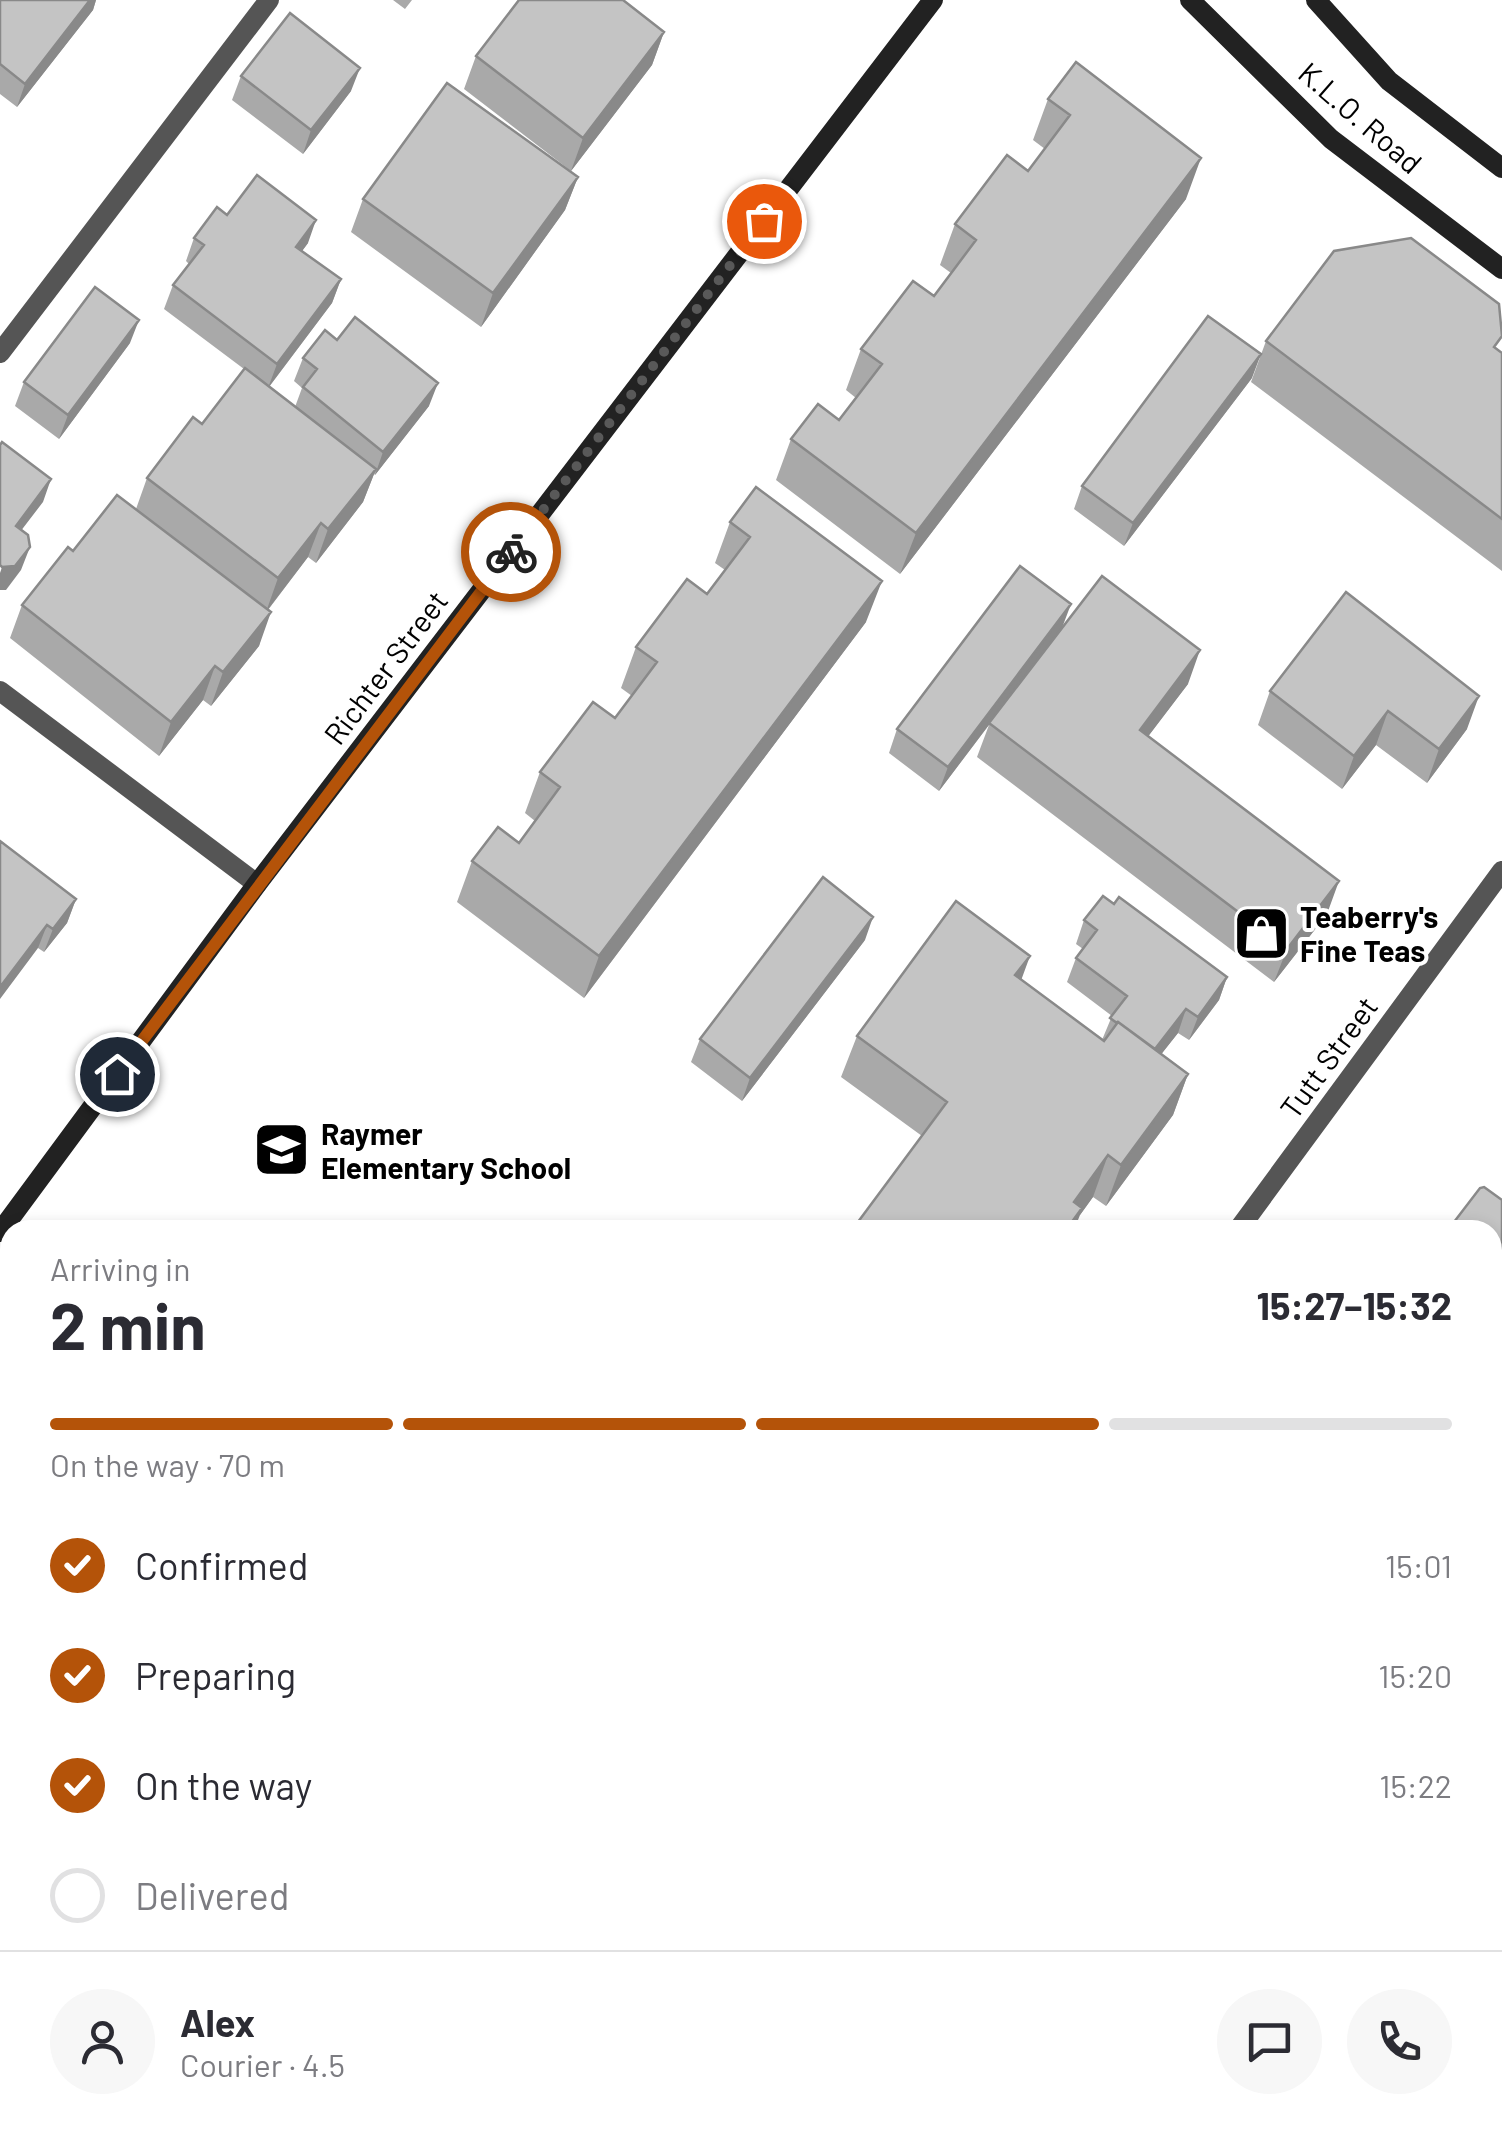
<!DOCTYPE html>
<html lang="en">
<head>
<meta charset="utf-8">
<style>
	body { margin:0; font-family:Barlow,sans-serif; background:#f7f7f7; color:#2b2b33; height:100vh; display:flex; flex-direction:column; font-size:38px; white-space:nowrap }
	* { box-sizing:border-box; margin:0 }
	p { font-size:32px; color:#7c7c81 }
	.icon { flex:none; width:55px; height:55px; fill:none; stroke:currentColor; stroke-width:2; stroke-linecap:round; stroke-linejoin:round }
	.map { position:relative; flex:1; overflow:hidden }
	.sheet { position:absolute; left:0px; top:1220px; width:1502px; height:930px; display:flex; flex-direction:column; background:#fff; border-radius:30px 30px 0 0; box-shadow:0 5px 15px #0003 }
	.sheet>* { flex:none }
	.pin { position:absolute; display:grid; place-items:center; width:85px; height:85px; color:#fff; margin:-42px; border:5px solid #fff; border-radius:50%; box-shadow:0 2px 10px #0007 }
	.courier { position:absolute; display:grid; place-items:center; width:100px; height:100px; margin:-50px; border:8px solid #b45309; border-radius:50%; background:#fff; color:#222; box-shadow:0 2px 12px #0007 }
	.overview em { font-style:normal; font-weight:700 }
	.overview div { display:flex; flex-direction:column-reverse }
	.overview { display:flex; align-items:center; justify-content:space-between; height:170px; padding:0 50px }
	h1 { font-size:65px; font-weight:700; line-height:75px }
	.bar { display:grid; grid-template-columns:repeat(4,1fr); gap:15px 10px; align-content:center; height:120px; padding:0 50px }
	.bar i { height:12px; border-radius:8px; background:#e1e1e2 }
	.bar .selected { background:#b45309 }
	.bar p { grid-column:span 4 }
	.line { display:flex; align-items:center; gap:25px; padding:0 50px; border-top:2px solid #e1e1e2 }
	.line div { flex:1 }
	.round { display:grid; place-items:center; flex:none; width:105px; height:105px; border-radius:52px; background:#f7f7f7 }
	ol { padding:0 50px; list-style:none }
	li { display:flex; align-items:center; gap:30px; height:110px }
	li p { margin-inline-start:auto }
	li .icon { padding:10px; border-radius:50%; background:#b45309; color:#fff; stroke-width:4 }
	li:last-child { color:#7c7c81 }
	li i { width:55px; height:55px; border:5px solid #e1e1e2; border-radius:50% }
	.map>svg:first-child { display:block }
	.park { fill:url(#park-crowns) }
	.pitch { fill:#dcdcdc }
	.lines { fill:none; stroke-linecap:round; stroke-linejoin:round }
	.lane { stroke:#555; stroke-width:20 }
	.street { stroke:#555; stroke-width:20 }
	.secondary { stroke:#222; stroke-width:20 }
	.wall { fill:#a9a9a9 }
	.shaded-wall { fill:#898989 }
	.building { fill:#c4c4c4; stroke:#898989; stroke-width:2.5 }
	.done { stroke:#595959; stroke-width:10; stroke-dasharray:0 18 }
	.route { stroke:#b45309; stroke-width:12 }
	.labels { text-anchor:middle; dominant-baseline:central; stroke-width:8; stroke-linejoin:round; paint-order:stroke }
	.street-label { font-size:30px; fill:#000; stroke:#fff }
	.poi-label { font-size:30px; font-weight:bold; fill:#000; stroke:#fff; text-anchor:start }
</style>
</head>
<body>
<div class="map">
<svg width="1502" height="2150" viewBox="0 0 1502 2150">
	<defs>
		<pattern id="park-crowns" width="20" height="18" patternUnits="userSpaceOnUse" patternTransform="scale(2.5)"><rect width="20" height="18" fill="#dcdcdc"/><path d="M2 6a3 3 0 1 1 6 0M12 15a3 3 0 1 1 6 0" fill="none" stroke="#bbb"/></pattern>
	</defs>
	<rect width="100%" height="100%" fill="#fff"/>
	<path class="park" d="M202 2140H452L444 2150H195Z"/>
	<path class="pitch" d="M10 1498V1600L0 1592V1512Z"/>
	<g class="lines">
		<path class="lane" d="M0 353 269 0
			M0 691 257 884"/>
		<path class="street" d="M1238 1230 1502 871
			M1492 1897 1502 1904
			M554 2150 561 2140"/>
		<path class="secondary" d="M1190 0 1331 139 1502 269
			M1316 0 1389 81 1502 168
			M0 1232 257 884 933 0"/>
	</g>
	<path class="wall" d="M0 0H96L93 10 17 107 0 94Z
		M393 0H412L405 9Z
		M664 32 652 65 571 171 464 89 476 56Z
		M241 76 351 91 303 154 232 100Z
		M1048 99 1186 199 900 574 776 480 791 439 839 420 856 398 846 390 861 349 934 296 951 273 940 265 955 224 1028 171 1045 149 1033 140Z
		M578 177 565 210 481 327 351 232 363 199Z
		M227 215 308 243 302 251 341 279 332 303 269 387 295 407 302 388 294 381 303 358 337 340 429 406 375 475 374 474 363 502 316 563 308 557 268 610 259 646 211 706 203 700 159 756 10 638 22 605 73 551 136 509 147 478 202 424 244 369 164 309 173 285 189 264 186 261 194 238Z
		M1266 341 1497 349 1502 353V571L1251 382Z
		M130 343 59 439 15 406 24 382Z
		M1252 378 1124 546 1074 509 1082 486Z
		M730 522 866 622 584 998 457 902 472 861 519 843 535 821 525 813 540 772 615 718 632 696 621 688 636 647 707 594 725 570 715 563Z
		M1346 592 1467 729 1427 783 1376 745 1342 789 1258 725 1270 691Z
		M1062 628 1188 684 1148 736 1327 914 1274 982 977 757 989 725 939 791 889 753 897 729Z
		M0 841 76 899 67 923 44 952 38 948Z
		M1114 904 1227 977 1219 1000 1189 1040 1178 1033 1161 1054 1188 1074 1173 1115 1106 1206 1093 1197 1080 1215 922 1136 841 1077 857 1036 1021 980 1102 1040 1112 1016 1067 982 1076 958 1083 949 1076 944 1084 920Z
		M865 940 742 1101 691 1062 700 1039Z
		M922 2140 918 2150H648Z"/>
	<path class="shaded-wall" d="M90 0H96L93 10 17 107 25 84Z
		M664 32 652 65 571 171 583 138Z
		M360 68 351 91 303 154 311 130Z
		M1201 158 1186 199 900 574 916 533Z
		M578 177 565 210 481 327 493 293Z
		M316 220 308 243 288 270 296 247Z
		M341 279 332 303 268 388 277 364Z
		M139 320 130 343 59 439 68 415Z
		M1261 354 1252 378 1124 546 1133 523Z
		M438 383 429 406 375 475 383 452Z
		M376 469 363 502 316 563 328 529Z
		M51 479 43 502 7 549 16 526Z
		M321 523 308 557 266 612 278 578Z
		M30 547 21 570 6 590H0V573L2 567Z
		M882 581 866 622 584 998 599 956Z
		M1071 604 1062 628 939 791 948 767Z
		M271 612 259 646 211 706 223 672Z
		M1200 650 1188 684 1128 763 1140 730Z
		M215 666 203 700 159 756 171 722Z
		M1479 696 1467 729 1427 783 1439 749Z
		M1388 711 1376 745 1342 789 1354 756Z
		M1339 881 1327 914 1274 982 1287 949Z
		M76 899 67 923 44 952 53 929Z
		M873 917 865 940 742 1101 750 1078Z
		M47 925 38 948 0 999V987Z
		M1030 956 1015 997V975Z
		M1227 977 1219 1000 1189 1040 1198 1017Z
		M1186 1009 1178 1033 1145 1075 1153 1051Z
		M1188 1074 1173 1115 1106 1206 1121 1165Z
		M1108 1155 1093 1197 1080 1215 1074 1230H1064L1074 1202Z
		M1502 1606V1628L1492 1640V1619Z
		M912 2140H922L918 2150H906Z"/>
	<path class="building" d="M0 0H90L25 84 0 64Z
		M519 0H623L664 32 583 138 476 56Z
		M290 13 360 68 311 130 241 76Z
		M1076 62 1201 158 916 533 791 439 818 404 839 420 882 364 861 349 913 281 934 296 976 240 955 224 1007 155 1028 171 1070 115 1048 99Z
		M447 83 578 177 493 293 363 199Z
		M257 175 316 220 296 247 341 279 277 364 173 285 204 245 194 238 217 207 227 215Z
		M1411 238 1499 304 1502 336 1494 347 1502 353V519L1266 341 1334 251Z
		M95 287 139 320 68 415 24 382Z
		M1208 316 1261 354 1133 523 1082 486Z
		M355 317 438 383 383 452 303 387 317 369 303 358 325 330 337 340Z
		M245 368 376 469 328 529 321 523 278 578 147 478 193 417 202 424Z
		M2 442 51 479 16 526 28 535 30 547 15 566 2 567 0 565V445Z
		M756 487 882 581 599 956 472 861 498 827 519 843 560 787 540 772 593 702 615 718 657 662 636 647 687 579 707 594 750 537 730 522Z
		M117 495 271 612 223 672 215 666 171 722 22 605 68 547 73 551Z
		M1020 566 1071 604 948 767 897 729Z
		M1102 576 1200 650 1140 730 1339 881 1287 949 989 723Z
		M1346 592 1479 696 1439 749 1388 711 1354 756 1270 691Z
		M0 841 76 899 53 929 47 925 0 987Z
		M823 877 873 917 750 1078 700 1039Z
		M1103 896 1114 904 1119 897 1227 977 1198 1017 1186 1009 1155 1049 1118 1022 1117 1023 1110 1018 1127 996 1076 958 1097 930 1084 920Z
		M956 901 1030 956 1015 975 1104 1041 1118 1022 1188 1074 1121 1165 1108 1155 1074 1202 1082 1208 1066 1230H852L947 1102 857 1036Z
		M1484 1187 1502 1200V1606L1492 1619V1230H1453L1455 1227 1454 1222 1480 1188Z
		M1492 2006 1502 2013V2150H1347L1354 2140H1492Z
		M656 2140 678 2141 912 2140 907 2147 899 2141 893 2150H648Z"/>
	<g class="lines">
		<path class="done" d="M511 552 764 221"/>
		<path class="route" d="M117 1074 511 552"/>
	</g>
	<defs>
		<symbol id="shop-square" viewBox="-11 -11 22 22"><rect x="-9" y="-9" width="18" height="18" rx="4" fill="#000" stroke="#fff"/><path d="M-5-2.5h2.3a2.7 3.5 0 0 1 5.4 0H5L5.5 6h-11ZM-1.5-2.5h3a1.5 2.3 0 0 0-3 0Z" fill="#fff"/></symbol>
		<symbol id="school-square" viewBox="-11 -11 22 22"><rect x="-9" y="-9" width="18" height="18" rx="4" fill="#000" stroke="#fff"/><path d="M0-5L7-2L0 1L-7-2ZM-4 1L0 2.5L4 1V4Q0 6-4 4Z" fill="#fff"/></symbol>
	</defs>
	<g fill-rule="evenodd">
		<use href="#shop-square" x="1230" y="902" width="63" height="63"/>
		<use href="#school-square" x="250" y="1118" width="63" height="63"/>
	</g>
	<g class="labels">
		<g class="street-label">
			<text transform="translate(1361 117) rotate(41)">K.L.O. Road</text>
			<text transform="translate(385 667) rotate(-53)">Richter Street</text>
			<text transform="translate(1328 1057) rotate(-54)">Tutt Street</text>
		</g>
		<g class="poi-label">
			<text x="1300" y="916">Teaberry's<tspan x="1300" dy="34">Fine Teas</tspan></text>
			<text x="321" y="1133">Raymer<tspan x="321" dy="34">Elementary School</tspan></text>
		</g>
	</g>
</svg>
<div class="pin" style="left:764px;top:221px;background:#ea580c"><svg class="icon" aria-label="bag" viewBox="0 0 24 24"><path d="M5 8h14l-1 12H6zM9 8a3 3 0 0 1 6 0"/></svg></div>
<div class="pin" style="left:117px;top:1074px;background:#1f2937"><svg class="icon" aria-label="home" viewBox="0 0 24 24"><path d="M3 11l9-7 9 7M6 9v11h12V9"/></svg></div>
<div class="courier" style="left:511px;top:552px"><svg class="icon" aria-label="bike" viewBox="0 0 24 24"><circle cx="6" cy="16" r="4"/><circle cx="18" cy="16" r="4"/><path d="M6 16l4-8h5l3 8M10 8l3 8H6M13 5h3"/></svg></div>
<section class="sheet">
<div class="overview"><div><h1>2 min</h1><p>Arriving in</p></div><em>15:27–15:32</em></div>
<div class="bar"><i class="selected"></i><i class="selected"></i><i class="selected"></i><i></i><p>On the way · 70 m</p></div>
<ol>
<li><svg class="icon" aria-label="check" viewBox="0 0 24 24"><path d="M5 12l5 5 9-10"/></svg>Confirmed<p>15:01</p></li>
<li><svg class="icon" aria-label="check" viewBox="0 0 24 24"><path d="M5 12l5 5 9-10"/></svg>Preparing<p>15:20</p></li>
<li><svg class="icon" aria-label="check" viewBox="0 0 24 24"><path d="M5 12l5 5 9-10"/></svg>On the way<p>15:22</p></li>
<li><i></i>Delivered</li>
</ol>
<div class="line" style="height:180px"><a class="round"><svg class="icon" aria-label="person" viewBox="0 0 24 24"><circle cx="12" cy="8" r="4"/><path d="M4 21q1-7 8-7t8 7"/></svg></a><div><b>Alex</b><p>Courier · 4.5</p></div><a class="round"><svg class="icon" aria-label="chat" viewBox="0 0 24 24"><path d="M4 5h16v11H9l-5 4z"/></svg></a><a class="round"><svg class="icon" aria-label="phone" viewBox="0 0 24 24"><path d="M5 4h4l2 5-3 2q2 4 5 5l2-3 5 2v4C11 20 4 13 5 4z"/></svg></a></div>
</section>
</div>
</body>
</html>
